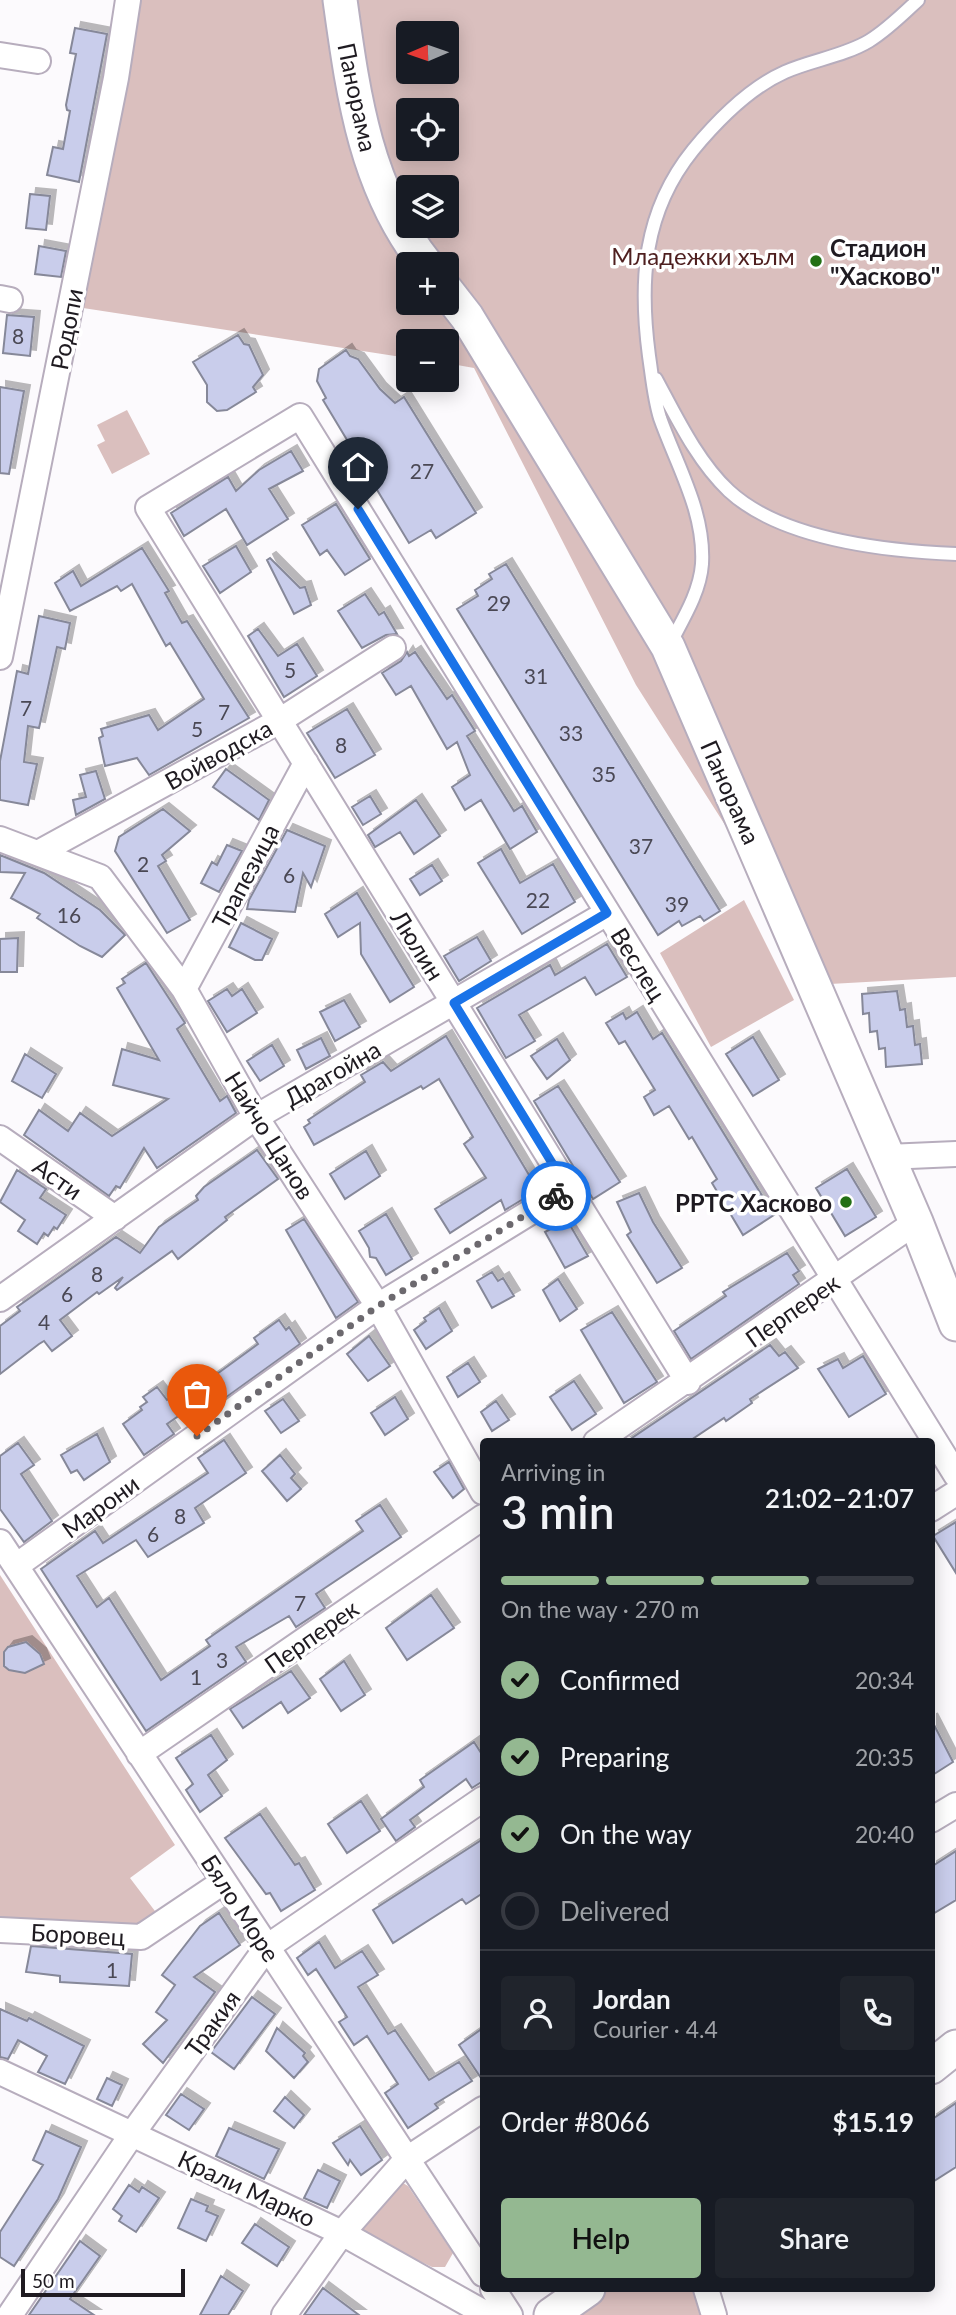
<!DOCTYPE html>
<html lang="en">
<head>
<meta charset="utf-8">
<style>
	body { margin:0; font-family:Lato,sans-serif; background:#20242c; color:#f1f3f6; height:100vh; display:flex; flex-direction:column; font-size:26px; white-space:nowrap }
	* { box-sizing:border-box; margin:0 }
	p { font-size:23px; color:#9ea1a6 }
	.icon { flex:none; width:38px; height:38px; fill:none; stroke:currentColor; stroke-width:2; stroke-linecap:round; stroke-linejoin:round }
	.map { position:relative; flex:1; overflow:hidden }
	.side { position:absolute; left:480px; top:1438px; width:455px; height:854px; display:flex; flex-direction:column; background:#171b24; border-radius:7px; box-shadow:0 4px 18px #0003 }
	.side>* { flex:none }
	.needle { width:46px; rotate:268deg }
	.tools { position:absolute; left:396px; top:21px; display:grid; gap:14px }
	.tools a { display:grid; place-items:center; width:63px; height:63px; border-radius:7px; background:#171b24; box-shadow:0 4px 18px #0003; font-size:35px }
	.scale { position:absolute; left:21px; bottom:18px; width:164px; box-sizing:border-box; padding-left:7px; border:4px solid #1f1b21; border-top:0; font-size:19px; line-height:24px; white-space:nowrap; color:#1f1b21; -webkit-text-stroke:5px #fff; paint-order:stroke }
	.pin { position:absolute; display:grid; place-items:center; width:60px; height:60px; color:#fff; margin:-72px -30px; border-radius:50% 50% 50% 0; rotate:-45deg; box-shadow:0 0 7px #0007 }
	.pin .icon { rotate:45deg }
	.courier { position:absolute; display:grid; place-items:center; width:70px; height:70px; margin:-35px; border:5px solid #1a73e8; border-radius:50%; background:#fff; color:#222; box-shadow:0 2px 9px #0007 }
	.overview em { font-style:normal; font-weight:600 }
	.overview div { display:flex; flex-direction:column-reverse }
	.overview { display:flex; align-items:center; justify-content:space-between; height:119px; padding:0 21px }
	h1 { font-size:46px; font-weight:600; line-height:52px }
	.bar { display:grid; grid-template-columns:repeat(4,1fr); gap:10px 7px; align-content:center; height:84px; padding:0 21px }
	.bar i { height:9px; border-radius:5px; background:#363941 }
	.bar .active { background:#94b891 }
	.bar p { grid-column:span 4 }
	.line { display:flex; align-items:center; gap:18px; padding:0 21px; border-top:2px solid #363941 }
	.line div { flex:1 }
	.round { display:grid; place-items:center; flex:none; width:74px; height:74px; border-radius:7px; background:#20242c }
	ol { padding:0 21px; list-style:none }
	li { display:flex; align-items:center; gap:21px; height:77px }
	li p { margin-inline-start:auto }
	li .icon { padding:7px; border-radius:50%; background:#94b891; color:#111; stroke-width:4 }
	li:last-child { color:#9ea1a6 }
	li i { width:38px; height:38px; border:4px solid #363941; border-radius:50% }
	.cta { display:flex; gap:14px; margin-top:auto; padding:14px 21px }
	.cta a { flex:1; height:80px; border-radius:7px; background:#94b891; color:#111; font-size:28px; font-weight:600; line-height:80px; text-align:center }
	.cta a+a { background:#20242c; color:#f1f3f6 }
	.map>svg:first-child { display:block }
	.green { fill:#dabfbe; fill-rule:evenodd }
	.building { fill:#c9cdeb; stroke:#868899; stroke-width:2; filter:url(#shadow) }
	.lines { fill:none; stroke-linecap:round; stroke-linejoin:round }
	.lane-casing { stroke:#b7adbd; stroke-width:16 }
	.street-casing { stroke:#b7adbd; stroke-width:28 }
	.secondary-casing { stroke:#b7adbd; stroke-width:37 }
	.lane { stroke:#fff; stroke-width:12 }
	.street { stroke:#fff; stroke-width:24 }
	.secondary { stroke:#fff; stroke-width:33 }
	.done { stroke:#6c696e; stroke-width:7; stroke-dasharray:0 12.6 }
	.route { stroke:#1a73e8; stroke-width:9 }
	.poi-dot { fill:#237015; stroke:#fff; stroke-width:2.5 }
	.labels { text-anchor:middle; dominant-baseline:central; stroke-width:7; stroke-linejoin:round; paint-order:stroke }
	.number-label { font-size:21px; fill:#4a4854 }
	.street-label { font-size:24px; fill:#1f1b21; stroke:#fff }
	.poi-label { font-size:24px; font-weight:bold; fill:#1f1b21; stroke:#fff; text-anchor:start }
	.park-label { font-size:24px; fill:#4e1f1f; stroke:#fff }
</style>
</head>
<body>
<div class="map">
<svg width="956" height="2315" viewBox="0 0 956 2315">
	<defs>
		<filter id="shadow"><feDropShadow dx="6" dy="-6" stdDeviation="0" flood-color="#0004"/></filter>
	</defs>
	<rect width="100%" height="100%" fill="#fcfafd"/>
	<path class="green" d="M128 0H956V977L812 985 732 836 636 685 474 368 446 363V341H408V358L70 306ZM408 33H446V72H408ZM408 110H446V149H408ZM408 187H446V226H408ZM408 264H446V303H408Z
		M127 410 150 454 112 474 97 445 105 441 97 425Z
		M744 900 794 1000 711 1047 660 953Z
		M0 1575 175 1845 130 1878 161 1919 141 1932 0 1919Z
		M403 2183 408 2186 453 2253 445 2267H432L363 2234 360 2227 395 2185Z
		M607 2289H698L700 2315H565Z"/>
	<path class="building" d="M75 28 107 34 79 182 47 175 53 147 63 149 70 111 67 110 66 105 76 54 70 53Z
		M30 194 50 196 46 230 26 228Z
		M39 246 66 251 61 277 35 274Z
		M7 315 34 317 30 356 3 353Z
		M238 335 244 344 249 345 263 375 253 387 256 392 227 410 217 411 207 402V385L193 362Z
		M346 350 350 356 358 359 380 389 395 403 404 397 476 513 436 538 431 530 409 543 323 400 326 398 317 381 319 369Z
		M0 387 24 391 9 474 0 473Z
		M291 451 303 471 269 489 288 519 247 545 226 509 184 536 171 513 228 477 236 491 259 470Z
		M336 504 370 559 345 575 327 550 320 555 302 525Z
		M236 546 251 572 220 593 203 566Z
		M142 548 169 591 165 593 182 623 187 621 249 718 149 775 137 758 105 766 99 738 103 736 101 729 149 715 158 730 204 699 170 643 166 646 132 584 121 591 117 586 70 611 55 583 73 571 81 586Z
		M270 558 300 588 305 587 311 605 294 614 267 560Z
		M506 564 720 911 704 921 700 916 682 926 679 921 658 935 457 609 478 596 475 590 492 579 489 574Z
		M365 594 379 615 384 612 397 634 386 635 362 648 338 611Z
		M39 616 70 623 65 649 57 647 39 728 28 726 24 762 37 764 28 805 0 800V761L17 671 28 674Z
		M258 629 278 656 297 644 317 676 284 697 248 636Z
		M407 652 409 656 415 652 447 699 452 695 475 731 467 736 514 811 522 806 537 832 510 849 481 800 465 810 452 787 470 775 457 742 447 749 411 686 396 695 382 673 401 661Z
		M347 709 375 755 335 778 307 733Z
		M226 769 269 800 259 820 213 787Z
		M96 771 105 799 76 815 73 800 86 797 80 775Z
		M370 796 381 814 363 825 352 807Z
		M416 800 440 836 414 854 400 832 375 847 368 835Z
		M163 809 190 831 162 855 166 861 158 866 190 920 167 933 115 851 119 837Z
		M287 830 325 846 311 887 303 873 295 912 247 909 249 900Z
		M227 845 242 851 219 892 201 883 212 862 217 865Z
		M501 849 520 883 553 864 575 902 522 934 478 863Z
		M0 855 44 873 100 910 125 935 102 957 80 946 37 918 40 914 11 898 25 873 0 872Z
		M432 865 442 881 420 895 410 879Z
		M357 893 414 987 390 1002 361 954 360 923 338 937 325 914Z
		M241 923 272 939 262 960H255L229 947Z
		M477 937 491 961 459 981 444 956Z
		M18 938 17 972H0V939Z
		M607 944 627 977 596 995 585 977 519 1015 535 1041 506 1058 477 1008 550 965 555 975Z
		M146 963 185 1023 177 1029 220 1101 227 1096 236 1113 157 1168 144 1148 120 1188 116 1186 109 1196 24 1135 39 1110 68 1131 80 1113 112 1136 168 1099 113 1085 122 1049 159 1060 117 988 125 983 122 979Z
		M227 989 232 996 242 989 257 1013 227 1032 208 1001Z
		M897 991 900 1010 905 1009 907 1027 913 1026 915 1045 920 1044 922 1064 886 1067 885 1048 879 1049 877 1031 870 1032 869 1013 863 1014 862 994Z
		M344 1000 360 1027 335 1041 320 1012Z
		M637 1012 653 1039 662 1033 774 1215 743 1235 712 1183 717 1179 692 1137 689 1139 669 1106 654 1115 644 1097 655 1090 625 1041 619 1044 606 1023 623 1013 626 1019Z
		M446 1036 538 1190 505 1210 501 1200 450 1233 435 1209 486 1178 464 1144 473 1137 439 1079 423 1089 421 1086 314 1145 304 1127 310 1123 308 1120 365 1082 361 1075 383 1062 391 1071Z
		M753 1037 779 1080 753 1096 726 1054Z
		M321 1038 330 1056 306 1069 297 1050Z
		M557 1039 570 1060 547 1079 531 1056Z
		M272 1045 284 1066 260 1081 247 1061Z
		M25 1054 56 1074 42 1098 12 1081Z
		M558 1086 620 1182 593 1199 534 1101Z
		M257 1150 278 1179 225 1217 227 1220 178 1259 172 1251 117 1290 115 1288 123 1277 99 1294 97 1292 60 1320 72 1336 52 1351 44 1341 39 1344 0 1374V1326L20 1311 17 1307 116 1237 140 1253 159 1227 198 1200 196 1196 204 1187Z
		M366 1151 380 1176 345 1199 330 1174Z
		M847 1169 876 1217 845 1236 816 1188Z
		M17 1170 46 1189 40 1198 66 1215 57 1229 54 1227 48 1236 44 1233 37 1244 18 1231 25 1220 0 1202Z
		M639 1193 653 1222 682 1268 657 1283 627 1235 631 1232 617 1202Z
		M386 1214 412 1259 386 1275 376 1258 370 1257 369 1248 359 1231Z
		M304 1219 358 1302 336 1318 286 1230Z
		M567 1220 588 1256 565 1268 545 1232Z
		M787 1253 799 1271 793 1275 799 1284 691 1359 674 1331 726 1296 723 1292Z
		M492 1272 498 1281 503 1278 514 1296 492 1308 477 1281Z
		M558 1279 577 1309 560 1321 543 1290Z
		M439 1308 452 1331 426 1349 414 1330 426 1321 424 1318Z
		M612 1312 657 1382 624 1403 581 1330Z
		M279 1320 286 1330 289 1327 300 1344 203 1414 196 1404 167 1424 174 1434 144 1455 123 1424 142 1410 140 1407 147 1402 143 1397 157 1387 167 1400 201 1376 206 1382 258 1344 254 1338Z
		M369 1336 390 1366 368 1381 347 1354Z
		M770 1345 779 1356 785 1352 798 1368 750 1399 752 1403 726 1421 724 1418 688 1442H626Z
		M863 1356 886 1394 849 1417 818 1369 838 1359 843 1368Z
		M468 1363 480 1382 458 1397 447 1377Z
		M574 1381 596 1414 572 1430 550 1397Z
		M395 1397 408 1419 385 1435 371 1413Z
		M283 1399 299 1421 281 1433 265 1411Z
		M496 1401 509 1420 492 1431 481 1412Z
		M97 1434 110 1462 84 1480 77 1470 71 1473 61 1455Z
		M224 1440 246 1473 195 1508 204 1523 148 1557 136 1540 77 1576 97 1607 109 1598 161 1680 210 1646 206 1640 363 1531 356 1521 380 1505 401 1537 316 1594 325 1608 296 1627 289 1616 236 1647 246 1662 146 1731 41 1569 95 1531 103 1543 208 1473 198 1458Z
		M18 1443 34 1465 21 1474 52 1521 24 1542 0 1509V1456Z
		M280 1455 295 1474 291 1478 301 1489 287 1501 262 1471Z
		M449 1462 464 1489 453 1498 434 1472Z
		M956 1522V1573L933 1536Z
		M431 1595 454 1628 407 1660 386 1628Z
		M26 1642 40 1654 44 1664 25 1673 9 1670 4 1666V1652L8 1647Z
		M344 1661 365 1695 341 1711 320 1679Z
		M291 1671 310 1698 288 1713 281 1702 243 1728 230 1709Z
		M931 1719 953 1762 931 1776Z
		M211 1735 227 1760 208 1775 222 1796 200 1812 186 1790 193 1784 176 1758Z
		M474 1742 483 1756V1781L472 1788 466 1779 410 1820 415 1827 396 1841 381 1819 424 1787 420 1780Z
		M361 1801 380 1831 347 1853 328 1824Z
		M260 1814 295 1865 299 1863 315 1890 281 1911 270 1893 266 1894 225 1838Z
		M483 1839V1893L466 1904 462 1899 393 1943 373 1910Z
		M956 1851V1900L931 1915V1867Z
		M219 1913 240 1945 194 1977 215 1992 163 2063 143 2044 167 2020 156 2012 175 1985 162 1975 200 1926Z
		M319 1942 335 1968 362 1951 378 1975 358 1987 388 2034 395 2030 429 2080 459 2062 472 2081 435 2104 438 2108 408 2128 385 2093 398 2084 367 2036 354 2045 339 2022 347 2017 316 1969 308 1975 297 1958Z
		M31 1946 132 1954 129 1986 60 1982V1976L26 1972Z
		M252 1997 275 2014 234 2069 211 2052Z
		M0 2009 27 2021 29 2018 84 2046 65 2084 38 2072 47 2056 18 2040 8 2059 0 2057Z
		M277 2028 305 2053 303 2056 308 2062 294 2078 266 2051Z
		M483 2028V2081L459 2045Z
		M107 2078 122 2085 112 2106 97 2099Z
		M181 2094 204 2109 189 2130 166 2115Z
		M285 2097 304 2115 294 2128 274 2111Z
		M956 2103V2167L931 2183V2120Z
		M360 2126 382 2160 361 2175 350 2160 348 2165 333 2143Z
		M229 2128 279 2149 264 2179 216 2156Z
		M46 2131 81 2147 58 2199 14 2266 0 2257V2232L43 2165 33 2160Z
		M318 2170 340 2181 327 2208 304 2198Z
		M129 2185 139 2192 142 2187 159 2198 136 2232 119 2221 122 2216 113 2209Z
		M191 2199 208 2206 206 2211 218 2216 206 2241 178 2228Z
		M255 2224 289 2247 277 2266 242 2243Z
		M80 2241 100 2256 70 2299 94 2315H29Z
		M221 2276 243 2291 228 2315H200Z
		M323 2288 359 2315H304Z"/>
	<g class="lines">
		<defs>
			<path id="lane" d="M656 379C676 416 697 461 729 491 782 540 886 551 956 554
				M671 642C683 619 700 592 702 564 705 512 677 466 660 418 654 399 652 376 649 356 639 281 643 212 693 150 717 121 749 88 785 72 812 60 844 56 869 41 887 30 903 14 918 0"/>
			<path id="street" d="M0 55 38 61
				M0 298 10 300
				M0 657 116 78 128 0
				M0 839 100 877 184 989 256 1117 378 1306 483 1492
				M38 853 279 721 393 648
				M184 989 306 763
				M0 1138 115 1218
				M887 1157 956 1154
				M0 1299 256 1117 607 913
				M688 1382 148 508 300 416 956 1475
				M596 1442 916 1222
				M931 1509 956 1493
				M0 1542 483 2274
				M16 1566 378 1306 568 1189
				M139 1754 483 1517
				M931 1820 956 1805
				M0 1930 141 1937 223 1882
				M0 2072 342 2233 488 2315
				M493 2289 510 2315
				M706 2289 714 2315
				M10 2315 132 2134 267 1947 483 1799
				M284 2315 342 2233 407 2159 483 2109"/>
			<path id="secondary" d="M340 0C353 93 365 188 426 264
				M446 290 467 317 668 647 916 1222 956 1324
				M931 2067 956 2047
				M551 2315 588 2289"/>
		</defs>
		<use href="#lane" class="lane-casing"/>
		<use href="#street" class="street-casing"/>
		<use href="#secondary" class="secondary-casing"/>
		<use href="#lane" class="lane"/>
		<use href="#street" class="street"/>
		<use href="#secondary" class="secondary"/>
	</g>
	<g class="lines">
		<path class="done" d="M197 1436 378 1306 556 1196"/>
		<path class="route" d="M358 509 607 913 454 1003 568 1189 556 1196"/>
	</g>
	<g class="poi-dot">
		<circle cx="816" cy="261" r="7"/>
		<circle cx="846" cy="1202" r="7"/>
	</g>
	<g class="labels">
		<g class="number-label">
			<text x="18" y="335">8</text>
			<text x="422" y="470">27</text>
			<text x="499" y="602">29</text>
			<text x="290" y="669">5</text>
			<text x="536" y="675">31</text>
			<text x="26" y="707">7</text>
			<text x="224" y="711">7</text>
			<text x="197" y="728">5</text>
			<text x="571" y="732">33</text>
			<text x="341" y="744">8</text>
			<text x="604" y="773">35</text>
			<text x="641" y="845">37</text>
			<text x="143" y="863">2</text>
			<text x="289" y="874">6</text>
			<text x="538" y="899">22</text>
			<text x="677" y="903">39</text>
			<text x="69" y="914">16</text>
			<text x="97" y="1273">8</text>
			<text x="67" y="1293">6</text>
			<text x="44" y="1321">4</text>
			<text x="180" y="1515">8</text>
			<text x="153" y="1533">6</text>
			<text x="300" y="1602">7</text>
			<text x="222" y="1659">3</text>
			<text x="196" y="1676">1</text>
			<text x="112" y="1969">1</text>
		</g>
		<g class="street-label">
			<text transform="translate(358 97) rotate(78)">Панорама</text>
			<text transform="translate(66 329) rotate(-79)">Родопи</text>
			<text transform="translate(218 754) rotate(-29)">Войводска</text>
			<text transform="translate(731 792) rotate(66)">Панорама</text>
			<text transform="translate(245 876) rotate(-62)">Трапезица</text>
			<text transform="translate(418 945) rotate(58)">Люлин</text>
			<text transform="translate(639 964) rotate(58)">Веслец</text>
			<text transform="translate(332 1073) rotate(-30)">Драгойна</text>
			<text transform="translate(270 1135) rotate(58)">Найчо Цанов</text>
			<text transform="translate(58 1178) rotate(35)">Асти</text>
			<text transform="translate(792 1310) rotate(-35)">Перперек</text>
			<text transform="translate(100 1506) rotate(-36)">Марони</text>
			<text transform="translate(311 1636) rotate(-35)">Перперек</text>
			<text transform="translate(241 1908) rotate(57)">Бяло Море</text>
			<text transform="translate(78 1934) rotate(3)">Боровец</text>
			<text transform="translate(212 2023) rotate(-54)">Тракия</text>
			<text transform="translate(247 2188) rotate(25)">Крали Марко</text>
		</g>
		<g class="poi-label">
			<text x="830" y="247">Стадион<tspan x="830" dy="28">"Хасково"</tspan></text>
			<text x="832" y="1202" text-anchor="end">РРТС Хасково</text>
		</g>
		<g class="park-label">
			<text x="703" y="255">Младежки хълм</text>
		</g>
	</g>
</svg>
<div class="tools">
<a><svg class="needle" viewBox="-14 -14 28 28"><path d="M0-13l5 13h-10z" fill="#e53935"/><path d="M0 13l5-13h-10z" fill="#9ea1a6"/></svg></a>
<a><svg class="icon" aria-label="locate" viewBox="0 0 24 24"><circle cx="12" cy="12" r="6"/><path d="M12 2v4M12 18v4M2 12h4M18 12h4"/></svg></a>
<a><svg class="icon" aria-label="layers" viewBox="0 0 24 24"><path d="M12 4l9 5-9 5-9-5zM3 14l9 5 9-5"/></svg></a>
<a>+</a>
<a>−</a>
</div>
<div class="scale">50 m</div>
<div class="pin" style="left:197px;top:1436px;background:#ea580c"><svg class="icon" aria-label="bag" viewBox="0 0 24 24"><path d="M5 8h14l-1 12H6zM9 8a3 3 0 0 1 6 0"/></svg></div>
<div class="pin" style="left:358px;top:509px;background:#1f2937"><svg class="icon" aria-label="home" viewBox="0 0 24 24"><path d="M3 11l9-7 9 7M6 9v11h12V9"/></svg></div>
<div class="courier" style="left:556px;top:1196px"><svg class="icon" aria-label="bike" viewBox="0 0 24 24"><circle cx="6" cy="16" r="4"/><circle cx="18" cy="16" r="4"/><path d="M6 16l4-8h5l3 8M10 8l3 8H6M13 5h3"/></svg></div>
<section class="side">
<div class="overview"><div><h1>3 min</h1><p>Arriving in</p></div><em>21:02–21:07</em></div>
<div class="bar"><i class="active"></i><i class="active"></i><i class="active"></i><i></i><p>On the way · 270 m</p></div>
<ol>
<li><svg class="icon" aria-label="check" viewBox="0 0 24 24"><path d="M5 12l5 5 9-10"/></svg>Confirmed<p>20:34</p></li>
<li><svg class="icon" aria-label="check" viewBox="0 0 24 24"><path d="M5 12l5 5 9-10"/></svg>Preparing<p>20:35</p></li>
<li><svg class="icon" aria-label="check" viewBox="0 0 24 24"><path d="M5 12l5 5 9-10"/></svg>On the way<p>20:40</p></li>
<li><i></i>Delivered</li>
</ol>
<div class="line" style="height:126px"><a class="round"><svg class="icon" aria-label="person" viewBox="0 0 24 24"><circle cx="12" cy="8" r="4"/><path d="M4 21q1-7 8-7t8 7"/></svg></a><div><b>Jordan</b><p>Courier · 4.4</p></div><a class="round"><svg class="icon" aria-label="phone" viewBox="0 0 24 24"><path d="M5 4h4l2 5-3 2q2 4 5 5l2-3 5 2v4C11 20 4 13 5 4z"/></svg></a></div>
<div class="line" style="height:91px"><div>Order #8066</div><b>$15.19</b></div>
<div class="cta"><a>Help</a><a>Share</a></div>
</section>
</div>
</body>
</html>
